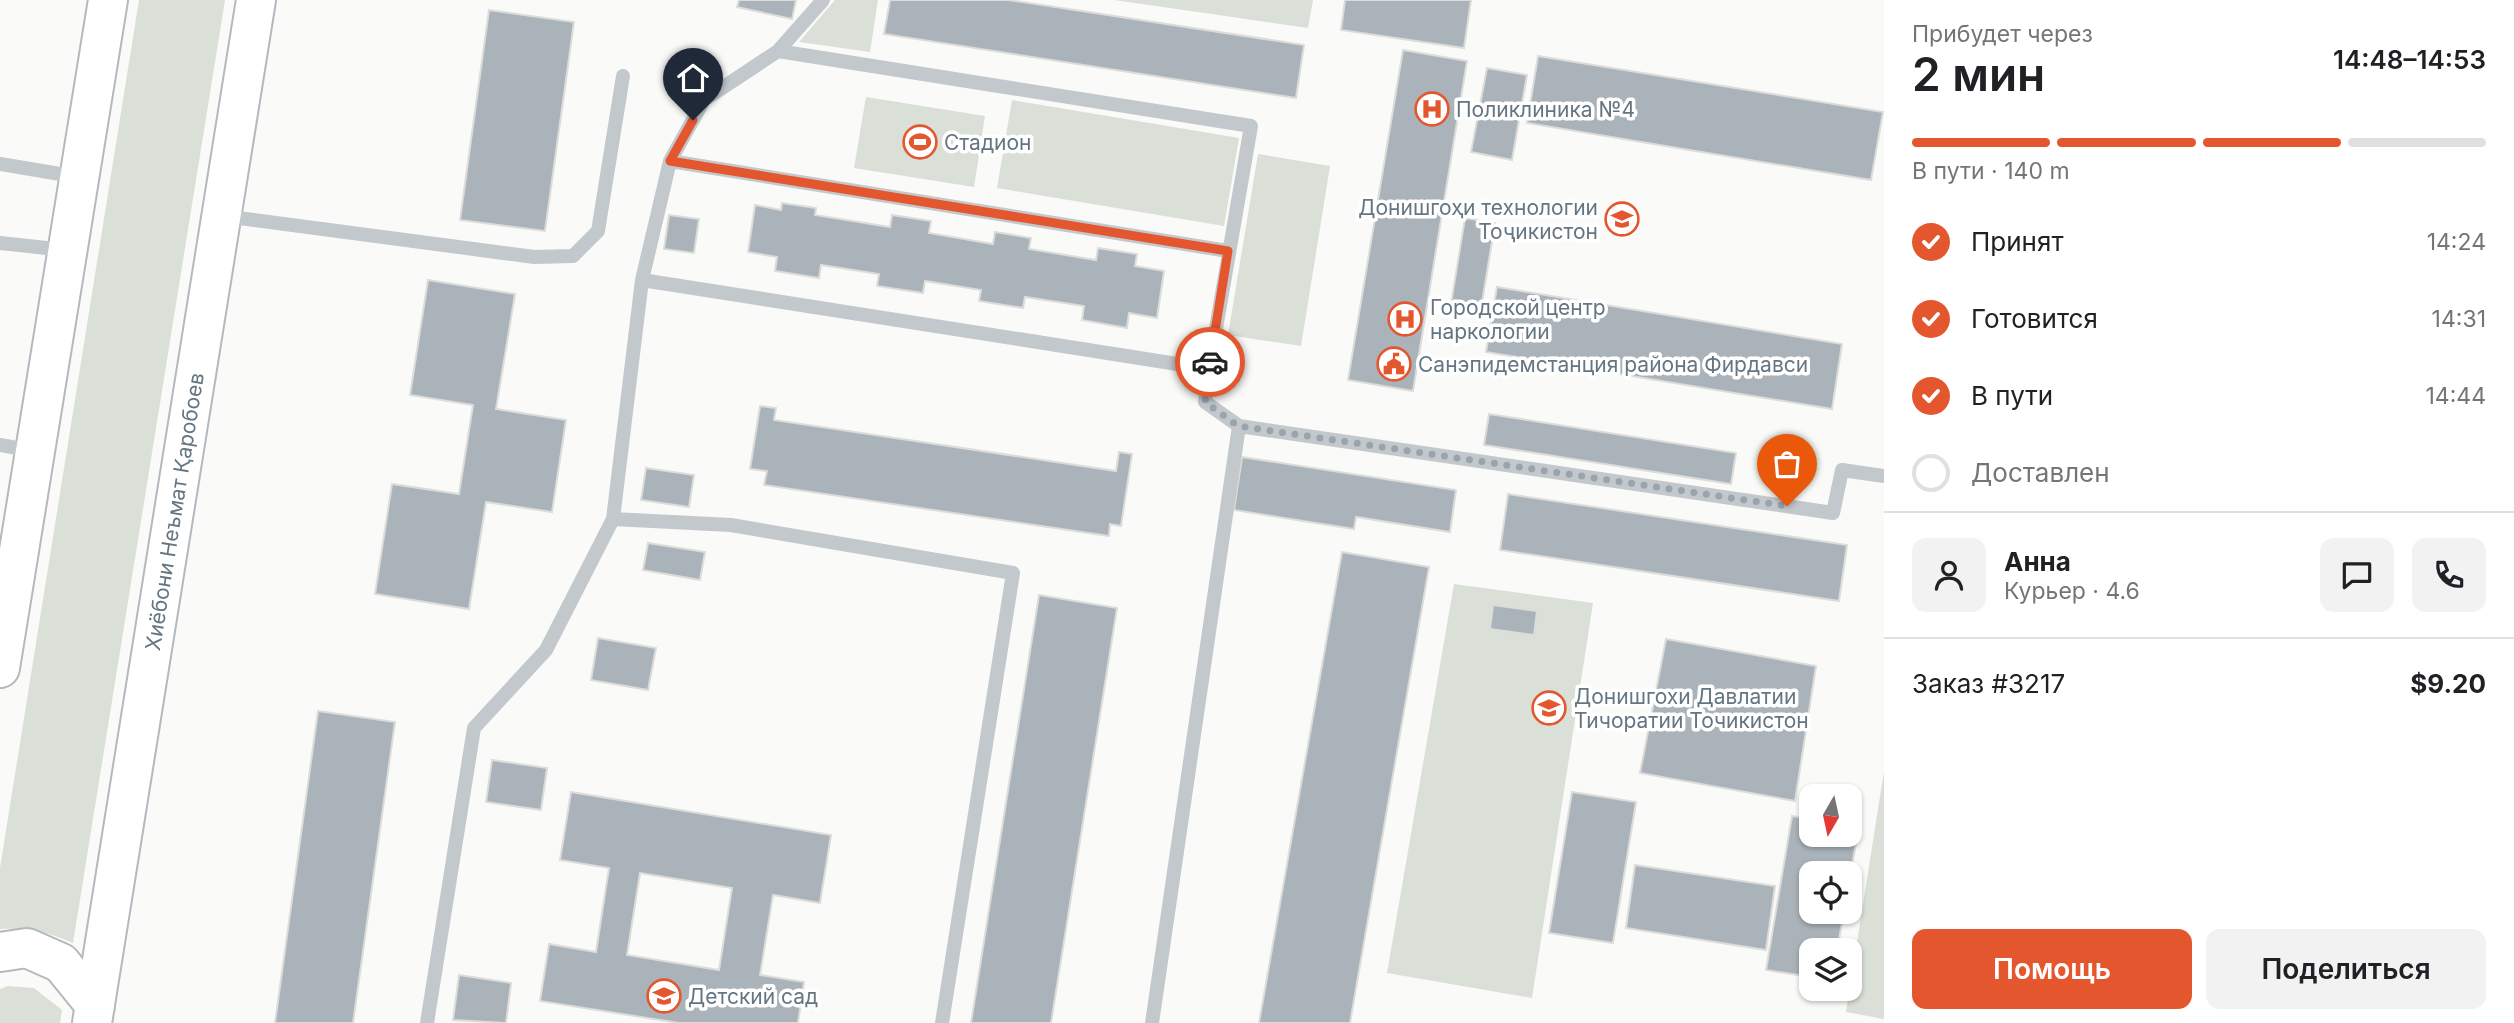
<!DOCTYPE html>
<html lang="ru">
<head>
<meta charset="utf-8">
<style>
	body { margin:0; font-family:Inter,sans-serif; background:#f2f2f2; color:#202124; height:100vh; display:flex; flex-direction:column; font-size:26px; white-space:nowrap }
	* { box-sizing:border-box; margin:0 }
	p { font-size:23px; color:#757577 }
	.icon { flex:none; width:38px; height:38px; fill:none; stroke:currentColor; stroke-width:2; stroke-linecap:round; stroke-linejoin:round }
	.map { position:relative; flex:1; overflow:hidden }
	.sheet { display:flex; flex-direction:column; background:#fff; width:630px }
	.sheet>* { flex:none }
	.needle { width:46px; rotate:189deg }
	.buttons { position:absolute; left:1799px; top:784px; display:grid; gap:14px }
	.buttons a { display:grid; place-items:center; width:63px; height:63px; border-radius:14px; background:#fff; box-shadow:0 2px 5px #0004; font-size:35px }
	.pin { position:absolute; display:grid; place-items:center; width:60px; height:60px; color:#fff; margin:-72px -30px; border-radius:50% 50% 50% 0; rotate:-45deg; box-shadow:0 0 7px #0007 }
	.pin .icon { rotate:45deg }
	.courier { position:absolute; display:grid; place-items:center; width:70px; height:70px; margin:-35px; border:5px solid #e4572e; border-radius:50%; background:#fff; color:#222; box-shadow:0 2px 9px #0007 }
	.head em { font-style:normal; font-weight:600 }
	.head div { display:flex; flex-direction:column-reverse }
	.head { display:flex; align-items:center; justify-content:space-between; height:119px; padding:0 28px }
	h1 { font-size:46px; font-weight:600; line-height:52px }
	.bar { display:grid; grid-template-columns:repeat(4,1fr); gap:10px 7px; align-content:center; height:84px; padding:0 28px }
	.bar i { height:9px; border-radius:5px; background:#e0e0e0 }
	.bar .on { background:#e4572e }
	.bar p { grid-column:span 4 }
	.line { display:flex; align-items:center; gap:18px; padding:0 28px; border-top:2px solid #e0e0e0 }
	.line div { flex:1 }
	.round { display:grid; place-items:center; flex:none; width:74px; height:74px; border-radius:14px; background:#f2f2f2 }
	ol { padding:0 28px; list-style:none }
	li { display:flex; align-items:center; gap:21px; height:77px }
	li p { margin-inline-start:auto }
	li .icon { padding:7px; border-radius:50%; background:#e4572e; color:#fff; stroke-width:4 }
	li:last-child { color:#757577 }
	li i { width:38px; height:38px; border:4px solid #e0e0e0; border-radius:50% }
	.primary-button { display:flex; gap:14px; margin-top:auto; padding:14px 28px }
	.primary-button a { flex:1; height:80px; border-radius:14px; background:#e4572e; color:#fff; font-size:28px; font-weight:600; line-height:80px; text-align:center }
	.primary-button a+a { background:#f2f2f2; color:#202124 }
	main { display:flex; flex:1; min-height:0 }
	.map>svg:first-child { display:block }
	.green { fill:#dadfd7 }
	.building { fill:#aab3b9; stroke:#dcdcda; stroke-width:2; fill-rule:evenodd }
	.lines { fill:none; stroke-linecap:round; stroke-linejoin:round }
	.highway-casing { stroke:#b4b9bd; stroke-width:42 }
	.lane { stroke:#c3c8cc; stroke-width:14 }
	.highway { stroke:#fff; stroke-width:38 }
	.done { stroke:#99a4ac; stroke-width:7; stroke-dasharray:0 12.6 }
	.route { stroke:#e4572e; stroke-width:9 }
	.labels { text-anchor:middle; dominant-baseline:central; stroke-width:7; stroke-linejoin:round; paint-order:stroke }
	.poi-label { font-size:21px; fill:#657683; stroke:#fff; text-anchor:start }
	.street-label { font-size:21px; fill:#657683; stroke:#fff }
</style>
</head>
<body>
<main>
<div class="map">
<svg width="1884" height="1023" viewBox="0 0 1884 1023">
	<rect width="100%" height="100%" fill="#fafaf8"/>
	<path class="green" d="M139 0H225L73 943C48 932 27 928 0 929V868Z
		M835 0H878L870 52 799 42Z
		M1114 0H1313L1308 28Z
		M866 97 985 116 974 187 854 168Z
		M1012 100 1239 138 1224 226 997 188Z
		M1258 154 1330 166 1301 346 1228 335Z
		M1454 584 1593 603 1532 998 1387 973Z
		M1884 771V1019L1846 1012Z
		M8 986 34 988 62 1010 60 1023H0V989Z"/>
	<path class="building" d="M739 0H796L792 19 737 7Z
		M890 0H1009L1304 45 1296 98 884 34Z
		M1345 0H1471L1464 48 1341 30Z
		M489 10 574 22 545 231 460 220Z
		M1403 50 1467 61 1413 391 1348 380Z
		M1538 56 1883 112 1871 180 1527 123Z
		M1487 68 1527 75 1512 160 1471 152Z
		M782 203 816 208 815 215 890 227 892 215 931 221 929 233 993 244 995 232 1031 238 1029 249 1096 260 1098 248 1137 254 1135 266 1164 271 1157 318 1129 313 1127 328 1082 320 1084 306 1025 297 1023 308 979 301 981 290 925 281 923 293 877 286 879 274 821 265 819 278 775 271 777 257 748 252 755 205 781 210Z
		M669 215 699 219 694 253 664 249Z
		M1465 218 1495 223 1480 315 1450 310Z
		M428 280 515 294 496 409 566 420 552 512 486 502 469 609 375 594 392 484 459 494 473 405 410 395Z
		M1497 287 1842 344 1832 409 1486 352Z
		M760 406 776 408 774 420 1116 471 1119 452 1132 454 1121 526 1110 524 1109 536 764 485 767 471 750 469Z
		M1489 414 1736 453 1731 484 1484 445Z
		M1242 457 1456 490 1450 532 1356 517 1354 529 1234 510Z
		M646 468 694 475 689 507 641 500Z
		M1508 494 1847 545 1839 601 1500 550Z
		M648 543 705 552 700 580 643 570Z
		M1342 552 1429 567 1350 1023H1259Z
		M1039 595 1117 608 1051 1023H971Z
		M1493 605 1537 611 1534 635 1490 629Z
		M598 638 656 648 648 690 591 680Z
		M1666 639 1816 666 1795 801 1640 773Z
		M318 711 395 722 353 1023H275Z
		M492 760 547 768 541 810 486 802Z
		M571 792 831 835 820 903 773 895 760 975 804 982 798 1023H679L540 1001 549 944 596 952 609 868 560 860ZM640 873 732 888 719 970 627 955Z
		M1572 792 1636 802 1613 943 1549 933Z
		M1792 816 1811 819V835H1850V825L1859 826 1850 877V873H1811V912H1844L1837 950H1811V977L1766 970Z
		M1635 865 1775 886 1766 950 1626 928Z
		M459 975 511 983 506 1023 453 1020Z"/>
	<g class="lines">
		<defs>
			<g id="highway">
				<path d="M0 668 108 0"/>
				<path d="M0 952 27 948 61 963 95 1005"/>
				<path id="s1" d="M92 1023 256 0"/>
			</g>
		</defs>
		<use href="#highway" class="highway-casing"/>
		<path class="lane" d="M778 51 823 0
			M670 161 1228 251
			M0 164 78 177
			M224 216 534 257 573 256 598 231 623 76
			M0 243 65 250
			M642 280 1209 369 1205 402 1239 426 1833 513 1842 470 1884 476
			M0 445 33 451
			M613 519 642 280 670 161 704 100 778 51 1251 126 1209 369
			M427 1023 474 728 546 650 613 519 731 525 1013 573 942 1023
			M1152 1023 1239 426"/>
		<use href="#highway" class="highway"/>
	</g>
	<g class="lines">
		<path class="done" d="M1210 362 1205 402 1238 426 1787 506"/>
		<path class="route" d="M693 120 670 161 1228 251 1210 362"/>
	</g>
	<defs>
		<symbol id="hospital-ring" viewBox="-11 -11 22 22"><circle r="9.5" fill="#fff" stroke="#e4572e" stroke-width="1.5"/><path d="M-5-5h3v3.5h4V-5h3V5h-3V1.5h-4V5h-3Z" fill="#e4572e"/></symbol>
		<symbol id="stadium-ring" viewBox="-11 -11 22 22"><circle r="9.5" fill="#fff" stroke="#e4572e" stroke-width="1.5"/><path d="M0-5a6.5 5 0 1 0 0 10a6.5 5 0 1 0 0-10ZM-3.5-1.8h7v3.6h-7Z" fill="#e4572e"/></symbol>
		<symbol id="university-ring" viewBox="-11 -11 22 22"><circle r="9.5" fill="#fff" stroke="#e4572e" stroke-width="1.5"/><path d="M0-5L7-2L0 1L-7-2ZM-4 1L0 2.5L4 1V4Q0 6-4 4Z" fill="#e4572e"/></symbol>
		<symbol id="civic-ring" viewBox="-11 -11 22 22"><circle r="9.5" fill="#fff" stroke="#e4572e" stroke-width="1.5"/><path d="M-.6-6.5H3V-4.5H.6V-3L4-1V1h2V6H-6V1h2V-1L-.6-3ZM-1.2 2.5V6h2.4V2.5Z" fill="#e4572e"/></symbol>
		<symbol id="school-ring" viewBox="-11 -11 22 22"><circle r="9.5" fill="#fff" stroke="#e4572e" stroke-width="1.5"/><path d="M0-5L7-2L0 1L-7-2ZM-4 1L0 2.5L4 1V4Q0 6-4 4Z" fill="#e4572e"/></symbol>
	</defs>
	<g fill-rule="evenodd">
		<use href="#hospital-ring" x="1413" y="90" width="38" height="38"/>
		<use href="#stadium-ring" x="901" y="123" width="38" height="38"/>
		<use href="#university-ring" x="1603" y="200" width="38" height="38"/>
		<use href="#hospital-ring" x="1386" y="300" width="38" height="38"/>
		<use href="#civic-ring" x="1375" y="345" width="38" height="38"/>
		<use href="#university-ring" x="1530" y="689" width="38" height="38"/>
		<use href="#school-ring" x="645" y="977" width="38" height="38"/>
	</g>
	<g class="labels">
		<g class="poi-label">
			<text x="1456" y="109">Поликлиника №4</text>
			<text x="944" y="142">Стадион</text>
			<text x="1598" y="207" text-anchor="end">Донишгоҳи технологии<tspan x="1598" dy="24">Тоҷикистон</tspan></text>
			<text x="1430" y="307">Городской центр<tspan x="1430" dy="24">наркологии</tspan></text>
			<text x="1418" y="364">Санэпидемстанция района Фирдавси</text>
			<text x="1574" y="696">Донишгохи Давлатии<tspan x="1574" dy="24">Тичоратии Точикистон</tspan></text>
			<text x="688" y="996">Детский сад</text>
		</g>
		<g class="street-label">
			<text stroke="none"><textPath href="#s1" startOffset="518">Хиёбони Неъмат Қаробоев</textPath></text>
		</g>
	</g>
</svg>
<div class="buttons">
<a><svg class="needle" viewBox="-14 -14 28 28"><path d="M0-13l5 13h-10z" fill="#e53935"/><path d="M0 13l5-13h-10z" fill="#757577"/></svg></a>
<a><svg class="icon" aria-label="locate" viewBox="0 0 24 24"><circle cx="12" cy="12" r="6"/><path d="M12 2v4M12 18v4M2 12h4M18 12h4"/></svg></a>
<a><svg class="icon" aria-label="layers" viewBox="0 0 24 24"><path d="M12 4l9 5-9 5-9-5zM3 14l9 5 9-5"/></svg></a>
</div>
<div class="pin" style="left:1787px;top:506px;background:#ea580c"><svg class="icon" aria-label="bag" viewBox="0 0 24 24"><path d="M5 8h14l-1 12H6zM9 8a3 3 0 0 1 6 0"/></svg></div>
<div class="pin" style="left:693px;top:120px;background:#1f2937"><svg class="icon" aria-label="home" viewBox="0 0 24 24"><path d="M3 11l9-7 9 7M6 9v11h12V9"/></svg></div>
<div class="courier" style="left:1210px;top:362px"><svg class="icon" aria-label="car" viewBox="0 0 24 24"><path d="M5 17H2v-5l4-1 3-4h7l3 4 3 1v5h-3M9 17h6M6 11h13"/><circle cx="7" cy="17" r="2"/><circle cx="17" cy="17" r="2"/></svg></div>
</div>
<section class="sheet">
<div class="head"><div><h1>2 мин</h1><p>Прибудет через</p></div><em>14:48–14:53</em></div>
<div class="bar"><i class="on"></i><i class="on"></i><i class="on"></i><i></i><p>В пути · 140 m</p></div>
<ol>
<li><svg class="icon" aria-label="check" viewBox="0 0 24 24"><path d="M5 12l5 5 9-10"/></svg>Принят<p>14:24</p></li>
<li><svg class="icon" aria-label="check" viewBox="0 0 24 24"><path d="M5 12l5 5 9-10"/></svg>Готовится<p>14:31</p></li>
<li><svg class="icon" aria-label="check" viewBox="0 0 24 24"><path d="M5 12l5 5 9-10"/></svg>В пути<p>14:44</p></li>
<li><i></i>Доставлен</li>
</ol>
<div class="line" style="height:126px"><a class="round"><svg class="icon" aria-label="person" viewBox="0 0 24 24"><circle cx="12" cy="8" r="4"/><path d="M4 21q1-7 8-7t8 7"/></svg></a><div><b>Анна</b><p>Курьер · 4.6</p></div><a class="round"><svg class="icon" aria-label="chat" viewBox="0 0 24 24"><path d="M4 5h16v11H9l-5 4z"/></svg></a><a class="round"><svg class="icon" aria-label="phone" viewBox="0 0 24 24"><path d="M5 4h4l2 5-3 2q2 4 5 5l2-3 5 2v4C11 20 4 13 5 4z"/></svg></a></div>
<div class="line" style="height:91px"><div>Заказ #3217</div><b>$9.20</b></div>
<div class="primary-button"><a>Помощь</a><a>Поделиться</a></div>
</section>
</main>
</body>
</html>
